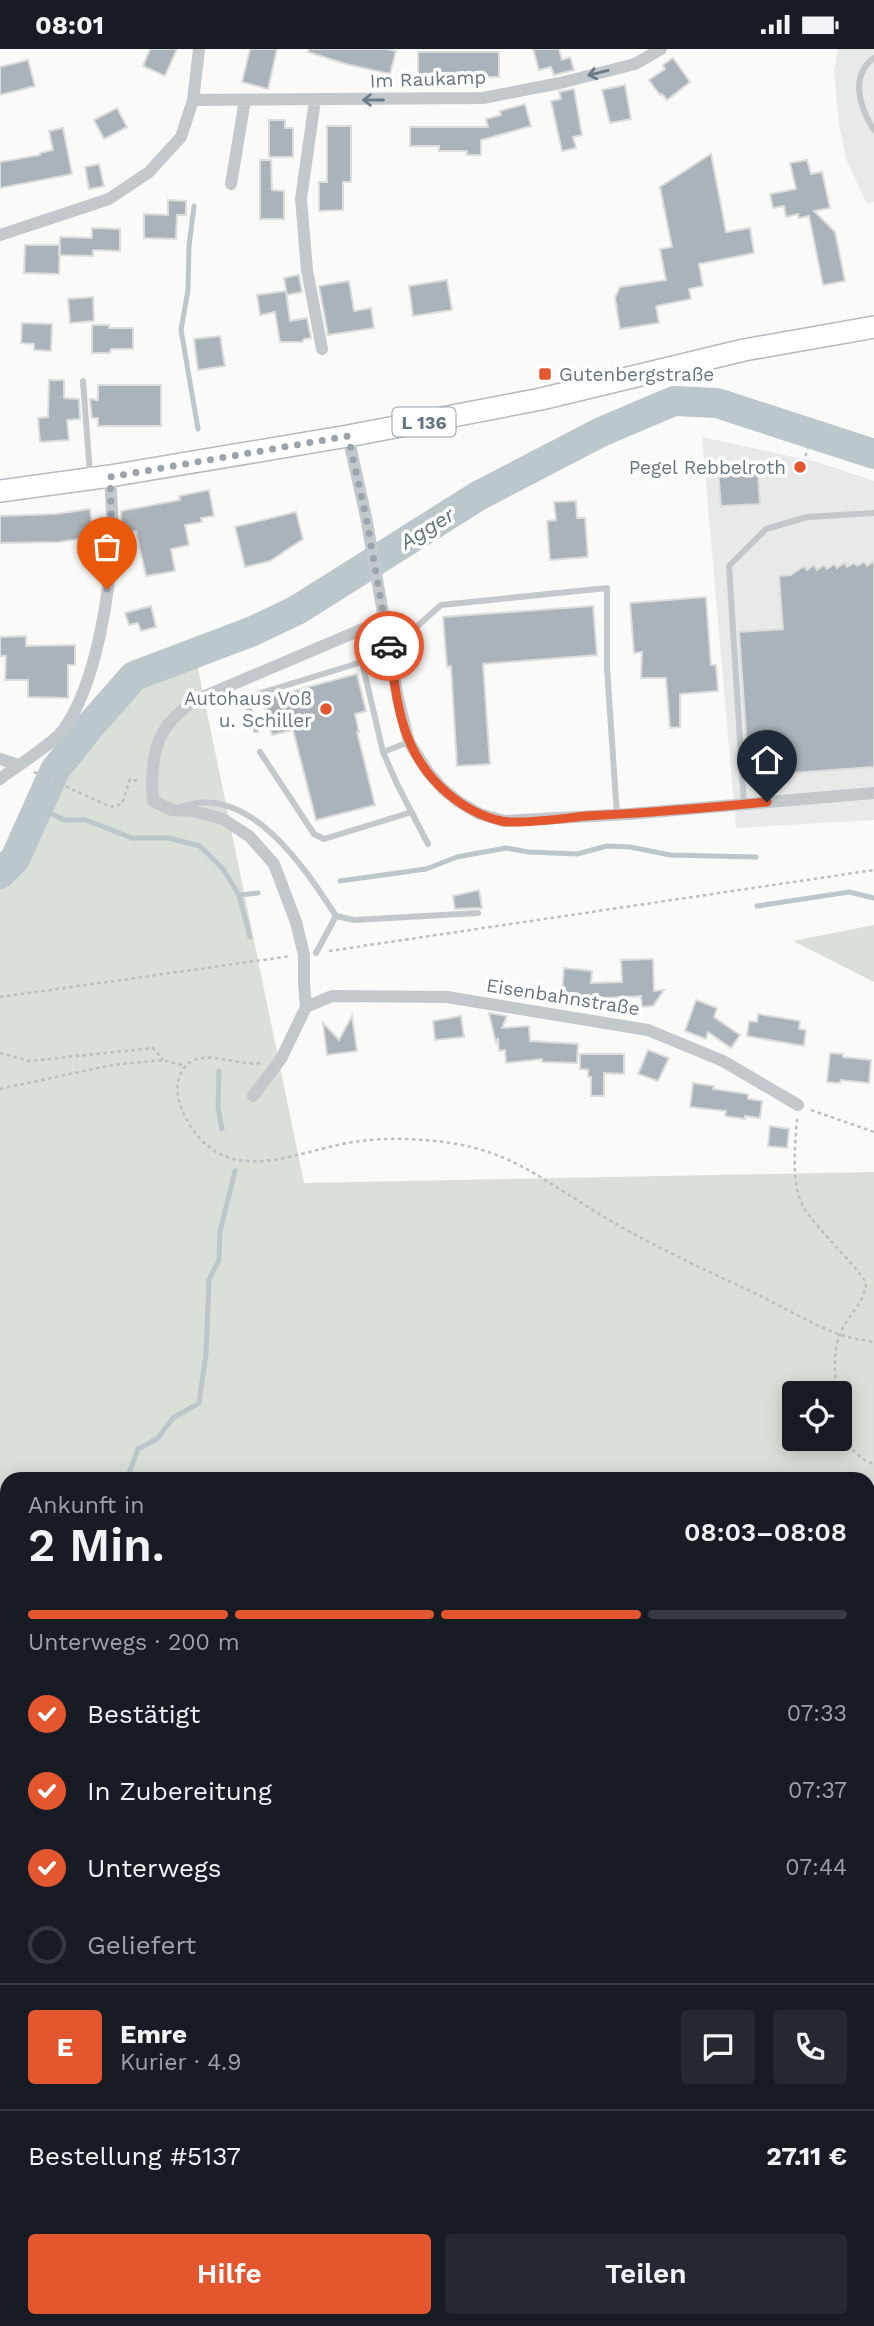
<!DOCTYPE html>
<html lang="de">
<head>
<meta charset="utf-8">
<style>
	body { margin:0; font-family:"Work Sans",sans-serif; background:#242831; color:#f1f3f6; height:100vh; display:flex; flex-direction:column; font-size:26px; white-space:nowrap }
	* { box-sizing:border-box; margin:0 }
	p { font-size:23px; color:#9ea1a6 }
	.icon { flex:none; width:38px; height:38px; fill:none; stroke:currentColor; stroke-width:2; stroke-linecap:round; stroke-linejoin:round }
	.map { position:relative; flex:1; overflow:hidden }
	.drawer { position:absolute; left:0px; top:1423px; width:875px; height:856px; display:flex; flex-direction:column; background:#171b24; border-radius:21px 21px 0 0; box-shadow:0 4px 18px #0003 }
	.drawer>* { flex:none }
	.tools { position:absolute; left:782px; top:1332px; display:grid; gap:14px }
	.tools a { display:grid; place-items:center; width:70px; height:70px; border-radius:7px; background:#171b24; box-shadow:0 4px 18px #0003; font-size:35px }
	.pin { position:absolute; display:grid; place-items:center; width:60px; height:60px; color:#fff; margin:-72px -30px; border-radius:50% 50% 50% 0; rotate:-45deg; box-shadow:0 0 7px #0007 }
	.pin .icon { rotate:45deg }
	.courier { position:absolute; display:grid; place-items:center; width:70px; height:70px; margin:-35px; border:5px solid #e4572e; border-radius:50%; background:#fff; color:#222; box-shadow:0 2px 9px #0007 }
	.summary em { font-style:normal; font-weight:600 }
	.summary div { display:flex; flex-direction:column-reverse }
	.summary { display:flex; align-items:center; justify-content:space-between; height:119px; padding:0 28px }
	h1 { font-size:46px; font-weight:600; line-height:52px }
	.bar { display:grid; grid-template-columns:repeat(4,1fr); gap:10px 7px; align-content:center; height:84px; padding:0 28px }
	.bar i { height:9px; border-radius:5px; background:#363941 }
	.bar .current { background:#e4572e }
	.bar p { grid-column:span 4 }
	.line { display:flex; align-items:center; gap:18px; padding:0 28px; border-top:2px solid #363941 }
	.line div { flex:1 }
	.round { display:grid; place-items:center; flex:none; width:74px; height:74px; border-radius:7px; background:#242831 }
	ol { padding:0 28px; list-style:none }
	li { display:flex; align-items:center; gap:21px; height:77px }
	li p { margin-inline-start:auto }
	li .icon { padding:7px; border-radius:50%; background:#e4572e; color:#fff; stroke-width:4 }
	li:last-child { color:#9ea1a6 }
	li i { width:38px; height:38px; border:4px solid #363941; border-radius:50% }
	.primary-button { display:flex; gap:14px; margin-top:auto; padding:14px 28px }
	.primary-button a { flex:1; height:80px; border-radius:7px; background:#e4572e; color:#fff; font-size:28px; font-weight:600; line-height:80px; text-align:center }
	.primary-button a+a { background:#242831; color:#f1f3f6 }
	.status { display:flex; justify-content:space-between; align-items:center; height:49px; padding:0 35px; background:#171b24; direction:ltr }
	.status svg { height:19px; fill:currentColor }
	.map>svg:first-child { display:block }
	.built { fill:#e8e9e9 }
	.green { fill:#dadfd7; fill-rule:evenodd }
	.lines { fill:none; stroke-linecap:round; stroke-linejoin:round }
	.stream { stroke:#bbc7cb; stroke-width:5 }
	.river { stroke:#bbc7cb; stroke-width:30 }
	.building { fill:#aab3b9; stroke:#dcdcda; stroke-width:2 }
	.primary-casing { stroke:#b5babe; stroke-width:24 }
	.path { stroke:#bbbfc2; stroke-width:2.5; stroke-dasharray:3.5 3.5; stroke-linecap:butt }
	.lane { stroke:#c3c8cc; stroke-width:6 }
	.street { stroke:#c3c8cc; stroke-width:12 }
	.primary { stroke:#fff; stroke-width:21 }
	.street-bridge { stroke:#c3c8cc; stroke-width:12 }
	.oneway { stroke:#6a7a87 }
	.done { stroke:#99a4ac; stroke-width:7; stroke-dasharray:0 12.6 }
	.route { stroke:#e4572e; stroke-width:9 }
	.poi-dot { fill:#e4572e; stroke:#fff; stroke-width:2.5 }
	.labels { text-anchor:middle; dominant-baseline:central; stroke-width:7; stroke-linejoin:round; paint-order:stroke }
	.shield { fill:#fff; stroke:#939fa8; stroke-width:2 }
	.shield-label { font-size:18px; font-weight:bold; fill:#657683 }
	.street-label { font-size:19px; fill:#657683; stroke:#fff }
	.poi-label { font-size:19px; fill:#657683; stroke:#fff; text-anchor:end }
	.water-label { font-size:21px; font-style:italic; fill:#60757c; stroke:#fff }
</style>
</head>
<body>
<div class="status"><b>08:01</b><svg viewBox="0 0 49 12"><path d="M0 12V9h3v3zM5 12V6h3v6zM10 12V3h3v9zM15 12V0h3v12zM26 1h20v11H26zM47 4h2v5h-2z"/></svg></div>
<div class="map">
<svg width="874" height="2277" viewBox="0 0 874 2277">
	<rect width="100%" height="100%" fill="#fafaf8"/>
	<path class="built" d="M838 0H874V153L867 155 846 110 839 75 834 22Z
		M702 388 817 413 874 432V771L736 779Z"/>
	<path class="green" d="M134 612 197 615 304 1134 874 1123V2277H0V812L45 767ZM794 1344H840V1390H794ZM7 1430H868V2272H7Z
		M874 876V933L793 892Z"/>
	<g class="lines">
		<path class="stream" d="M194 157 189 197 188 241 181 281 198 380
			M38 758 64 771H86L132 789H169L200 797 223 820 239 846 258 844
			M340 832 426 820 457 808 506 799 529 803 577 805 607 797 630 798 670 806 756 808
			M239 846 250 888
			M757 857 849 843 874 849
			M219 1022 218 1058 222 1080
			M127 1430 138 1400 157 1390 173 1369 199 1354 206 1305 209 1231 219 1211 220 1182 235 1122"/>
		<path class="river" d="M0 825 15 810 55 721 90 677 134 627 253 582 297 561 478 447 601 383 674 352 717 354 874 405"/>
	</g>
	<path class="building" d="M150 0H177L165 27 143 17Z
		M250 0H277L268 40 242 33Z
		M309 0H387L396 2 390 25 346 15 308 3Z
		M533 0H559L562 11 570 8 574 21 554 26 551 18 539 21Z
		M418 3H499V28H418Z
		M673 9 690 33 667 51 662 45 660 46 649 31 665 20 663 16Z
		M28 11 35 37 0 46V18Z
		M625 36 631 70 610 74 602 41Z
		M574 40 582 86 573 88 576 99 562 102 551 52 561 50 559 43Z
		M525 55 531 77 481 91V106H467V102H439V97H410V78H488L486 70 501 66 500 62Z
		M117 59 127 78 104 90 94 71Z
		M269 71H285V79H293V108H269Z
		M327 77H351V133H343V161L319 162V133H327Z
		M63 79 72 125 0 139V113L40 106V104L53 101 49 82Z
		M711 105 726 183 750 179 754 204 699 215 703 237 689 240 691 250 656 257 659 274 620 280 615 249 620 238 666 231 660 200 672 198 660 138Z
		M260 111H271L272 141 284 142V170H260Z
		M807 111 811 125 822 123 830 159 814 162 835 183 845 232 823 236 809 167 799 169 798 165 786 168 784 157 773 159 770 145 796 140 790 114Z
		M99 115 104 137 89 140 85 118Z
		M168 151 186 152V166H177L176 190 144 189V165L168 166Z
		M92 179 120 180V202L93 201V207L59 206 60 188 92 189Z
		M25 196H60L59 225 24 224Z
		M299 226 302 243 287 246 284 229Z
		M447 231 452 261 413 267 409 237Z
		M349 232 354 262 371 259 374 279 328 286 319 237Z
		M286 242 290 272 307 269 311 289 304 290 302 293H280L275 263 260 266 257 246Z
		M93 248 94 272 70 274 68 250Z
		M22 274 52 275 51 302 34 301V295L21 294Z
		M92 276H109V279H133V300H111L110 304H92Z
		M220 287 225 317 198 321 194 290Z
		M49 331H64V349L79 350 80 370 67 371 69 391 40 393 38 369 48 368Z
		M98 336H161V377H98V369H92L90 350 98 351Z
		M735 418 758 425 760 455 721 457 718 419Z
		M209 441 214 467 201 469 202 473 185 476 189 496 171 500 175 522 146 527 136 482 122 485 121 462 180 451 179 447Z
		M576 452 577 469H585L588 508 550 511 547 472 556 471 554 453Z
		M90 460 94 488 59 493 0 494V467L56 465Z
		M296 463 303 490 270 512 245 518 235 478Z
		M874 512V718L749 727 739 583 783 580 779 527 791 526 804 517 807 521 814 516 817 521 824 516 827 520 834 515 837 519 844 514 847 518 854 514 857 517 864 513 867 517Z
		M706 548 711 616H716L718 642 680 645V678L670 679 666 629H641L642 603 634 604 630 554Z
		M151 557 156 578 141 582 138 574 129 576 125 564Z
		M593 557 597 606 483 615 490 715 457 717 451 617 447 618 443 568Z
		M26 587V597L75 596V616H68V649L28 648V631H5L6 607H0V588Z
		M357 625 366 662 355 665 359 683H357L375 756 316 771 293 681 272 686 262 650Z
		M479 841 482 859 455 860 453 847Z
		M653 910 654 942 664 941 653 957 642 958 641 947 590 950 589 957 564 955 565 944H562L564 919 592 922 591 934 622 933 621 911Z
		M696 951 717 959 714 968 740 986 731 999 708 983 706 990 685 982Z
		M489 964 507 967 502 979 529 977 530 992 578 995 577 1014 542 1013V1010L506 1014 505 1001 499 1002 498 989 496 994Z
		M758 965 800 972 799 980 806 981 804 997 747 987 749 972 757 973Z
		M352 967 357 1002 327 1006 323 974 339 991Z
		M461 967 464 988 435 991 433 972Z
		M648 1001 669 1009 658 1032 638 1025Z
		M830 1004 843 1005V1008L871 1011 869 1034 841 1031 840 1034 827 1033Z
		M580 1005H624V1025L604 1024V1047H591V1028H588V1021L580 1020Z
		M693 1034 714 1037 713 1040 748 1045V1050L762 1052 760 1069 745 1067V1070L725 1067 726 1062 690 1058Z
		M770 1077 789 1080 787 1099 768 1097Z"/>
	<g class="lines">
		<defs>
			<path id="primary" d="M0 442 110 427 348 387 541 350 744 301 874 278"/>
		</defs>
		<use href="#primary" class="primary-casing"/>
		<path class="path" d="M803 414 808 400
			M34 723 111 758 122 755 130 730 138 732
			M329 902 874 821
			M0 948 291 907
			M0 1004 29 1012 153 999 163 1011
			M260 1014C233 1018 188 990 178 1033 175 1049 183 1065 191 1078 233 1142 303 1098 361 1092 391 1088 421 1090 451 1094 511 1103 543 1131 593 1161 642 1192 695 1216 748 1241 778 1255 807 1273 838 1285 849 1289 862 1291 874 1293
			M0 1040 112 1016 163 1011 185 1017
			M811 1061 874 1083
			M797 1070C795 1096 790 1140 806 1162 824 1187 848 1208 866 1233 866 1254 845 1268 839 1288 833 1306 835 1326 837 1344
			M840 1376C841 1391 860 1412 874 1415
			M868 1476 874 1473
			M868 1855H874
			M0 2084 7 2094"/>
		<path class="lane" d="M874 9C849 27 860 59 874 81
			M83 332 90 425
			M388 592 404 589 441 556 607 539V619L617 766
			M256 681 245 649 362 613 383 703
			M409 693 383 703 397 735 428 795
			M260 703 314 785 324 790 412 763
			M744 755 729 517 766 480 807 468 874 464
			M181 758C249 733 305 819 336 867L316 904
			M336 867 354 871 478 864"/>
		<path class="street" d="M193 51 483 49 560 34 635 15 661 0
			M315 51 301 150 307 221 322 300
			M231 135 245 51
			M0 186 109 150 149 123 181 88 193 51 199 0
			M348 387 366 468 398 649 409 693 428 723 443 740 459 753 480 765 504 772 629 765 874 744
			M0 710 19 716
			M0 730C15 718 53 695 63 681 96 637 111 541 112 486 113 467 111 447 110 427
			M296 873 274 815 249 787 223 770 193 762 172 761 153 752C151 728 152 697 167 677 173 668 183 661 191 653L384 571
			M306 958 332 947 447 948 648 981 723 1012 798 1056
			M253 1047 281 1010 306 958 304 935"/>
		<use href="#primary" class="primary"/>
		<path class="street-bridge" d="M296 873 304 906V935"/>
	</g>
	<defs><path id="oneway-shaft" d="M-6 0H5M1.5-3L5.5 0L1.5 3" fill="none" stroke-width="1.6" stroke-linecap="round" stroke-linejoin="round" transform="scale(1.75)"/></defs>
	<g class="oneway">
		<use href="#oneway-shaft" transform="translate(598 24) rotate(166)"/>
		<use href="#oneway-shaft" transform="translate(373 51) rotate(180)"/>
	</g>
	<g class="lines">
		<path class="done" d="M107 540 112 487 110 428 348 387 366 468 389 597"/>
		<path class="route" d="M389 597C394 628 397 667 411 696 427 732 462 763 501 772 519 776 566 769 586 767 647 764 707 759 767 753"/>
	</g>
	<g class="poi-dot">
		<rect x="538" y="318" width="14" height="14" rx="3.5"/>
		<circle cx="800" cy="418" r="7"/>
		<circle cx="326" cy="660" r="7"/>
	</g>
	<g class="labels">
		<rect class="shield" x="392.5" y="358.5" width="63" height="29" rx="5"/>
		<g class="shield-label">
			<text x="424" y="373">L 136</text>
		</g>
		<g class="street-label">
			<text transform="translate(428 30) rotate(-2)">Im Raukamp</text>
			<text transform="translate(563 948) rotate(9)">Eisenbahnstraße</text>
		</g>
		<g class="poi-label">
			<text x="559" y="325" text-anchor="start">Gutenbergstraße</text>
			<text x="786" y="418">Pegel Rebbelroth</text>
			<text x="312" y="649">Autohaus Voß<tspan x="312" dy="22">u. Schiller</tspan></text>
		</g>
		<g class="water-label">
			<text transform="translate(427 479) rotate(-32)">Agger</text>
		</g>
	</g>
</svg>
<div class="tools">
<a><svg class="icon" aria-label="locate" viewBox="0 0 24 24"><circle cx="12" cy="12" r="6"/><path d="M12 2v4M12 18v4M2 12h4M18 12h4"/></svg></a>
</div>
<div class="pin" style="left:107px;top:540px;background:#ea580c"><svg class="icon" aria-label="bag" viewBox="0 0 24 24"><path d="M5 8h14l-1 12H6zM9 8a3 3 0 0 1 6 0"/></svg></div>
<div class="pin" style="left:767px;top:753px;background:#1f2937"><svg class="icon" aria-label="home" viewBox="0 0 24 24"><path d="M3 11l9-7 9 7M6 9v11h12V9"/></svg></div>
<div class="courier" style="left:389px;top:597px"><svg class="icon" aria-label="car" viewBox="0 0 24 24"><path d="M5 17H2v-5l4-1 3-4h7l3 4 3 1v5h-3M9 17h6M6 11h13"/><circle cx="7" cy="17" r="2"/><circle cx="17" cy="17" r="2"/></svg></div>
<section class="drawer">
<div class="summary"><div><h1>2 Min.</h1><p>Ankunft in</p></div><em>08:03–08:08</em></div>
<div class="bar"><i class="current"></i><i class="current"></i><i class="current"></i><i></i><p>Unterwegs · 200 m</p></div>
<ol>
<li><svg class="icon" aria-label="check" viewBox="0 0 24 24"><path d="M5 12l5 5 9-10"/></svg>Bestätigt<p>07:33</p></li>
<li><svg class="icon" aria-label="check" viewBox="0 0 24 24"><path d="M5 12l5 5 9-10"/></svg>In Zubereitung<p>07:37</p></li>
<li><svg class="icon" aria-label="check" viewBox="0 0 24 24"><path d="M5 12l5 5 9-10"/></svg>Unterwegs<p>07:44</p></li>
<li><i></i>Geliefert</li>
</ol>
<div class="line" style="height:126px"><b class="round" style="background:#e4572e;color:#fff">E</b><div><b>Emre</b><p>Kurier · 4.9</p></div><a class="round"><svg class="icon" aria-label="chat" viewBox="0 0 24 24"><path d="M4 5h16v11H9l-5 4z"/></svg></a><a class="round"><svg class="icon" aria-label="phone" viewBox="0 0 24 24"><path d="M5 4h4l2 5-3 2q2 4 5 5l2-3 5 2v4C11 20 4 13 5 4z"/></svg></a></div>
<div class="line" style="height:91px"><div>Bestellung #5137</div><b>27.11 €</b></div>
<div class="primary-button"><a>Hilfe</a><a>Teilen</a></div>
</section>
</div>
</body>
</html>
